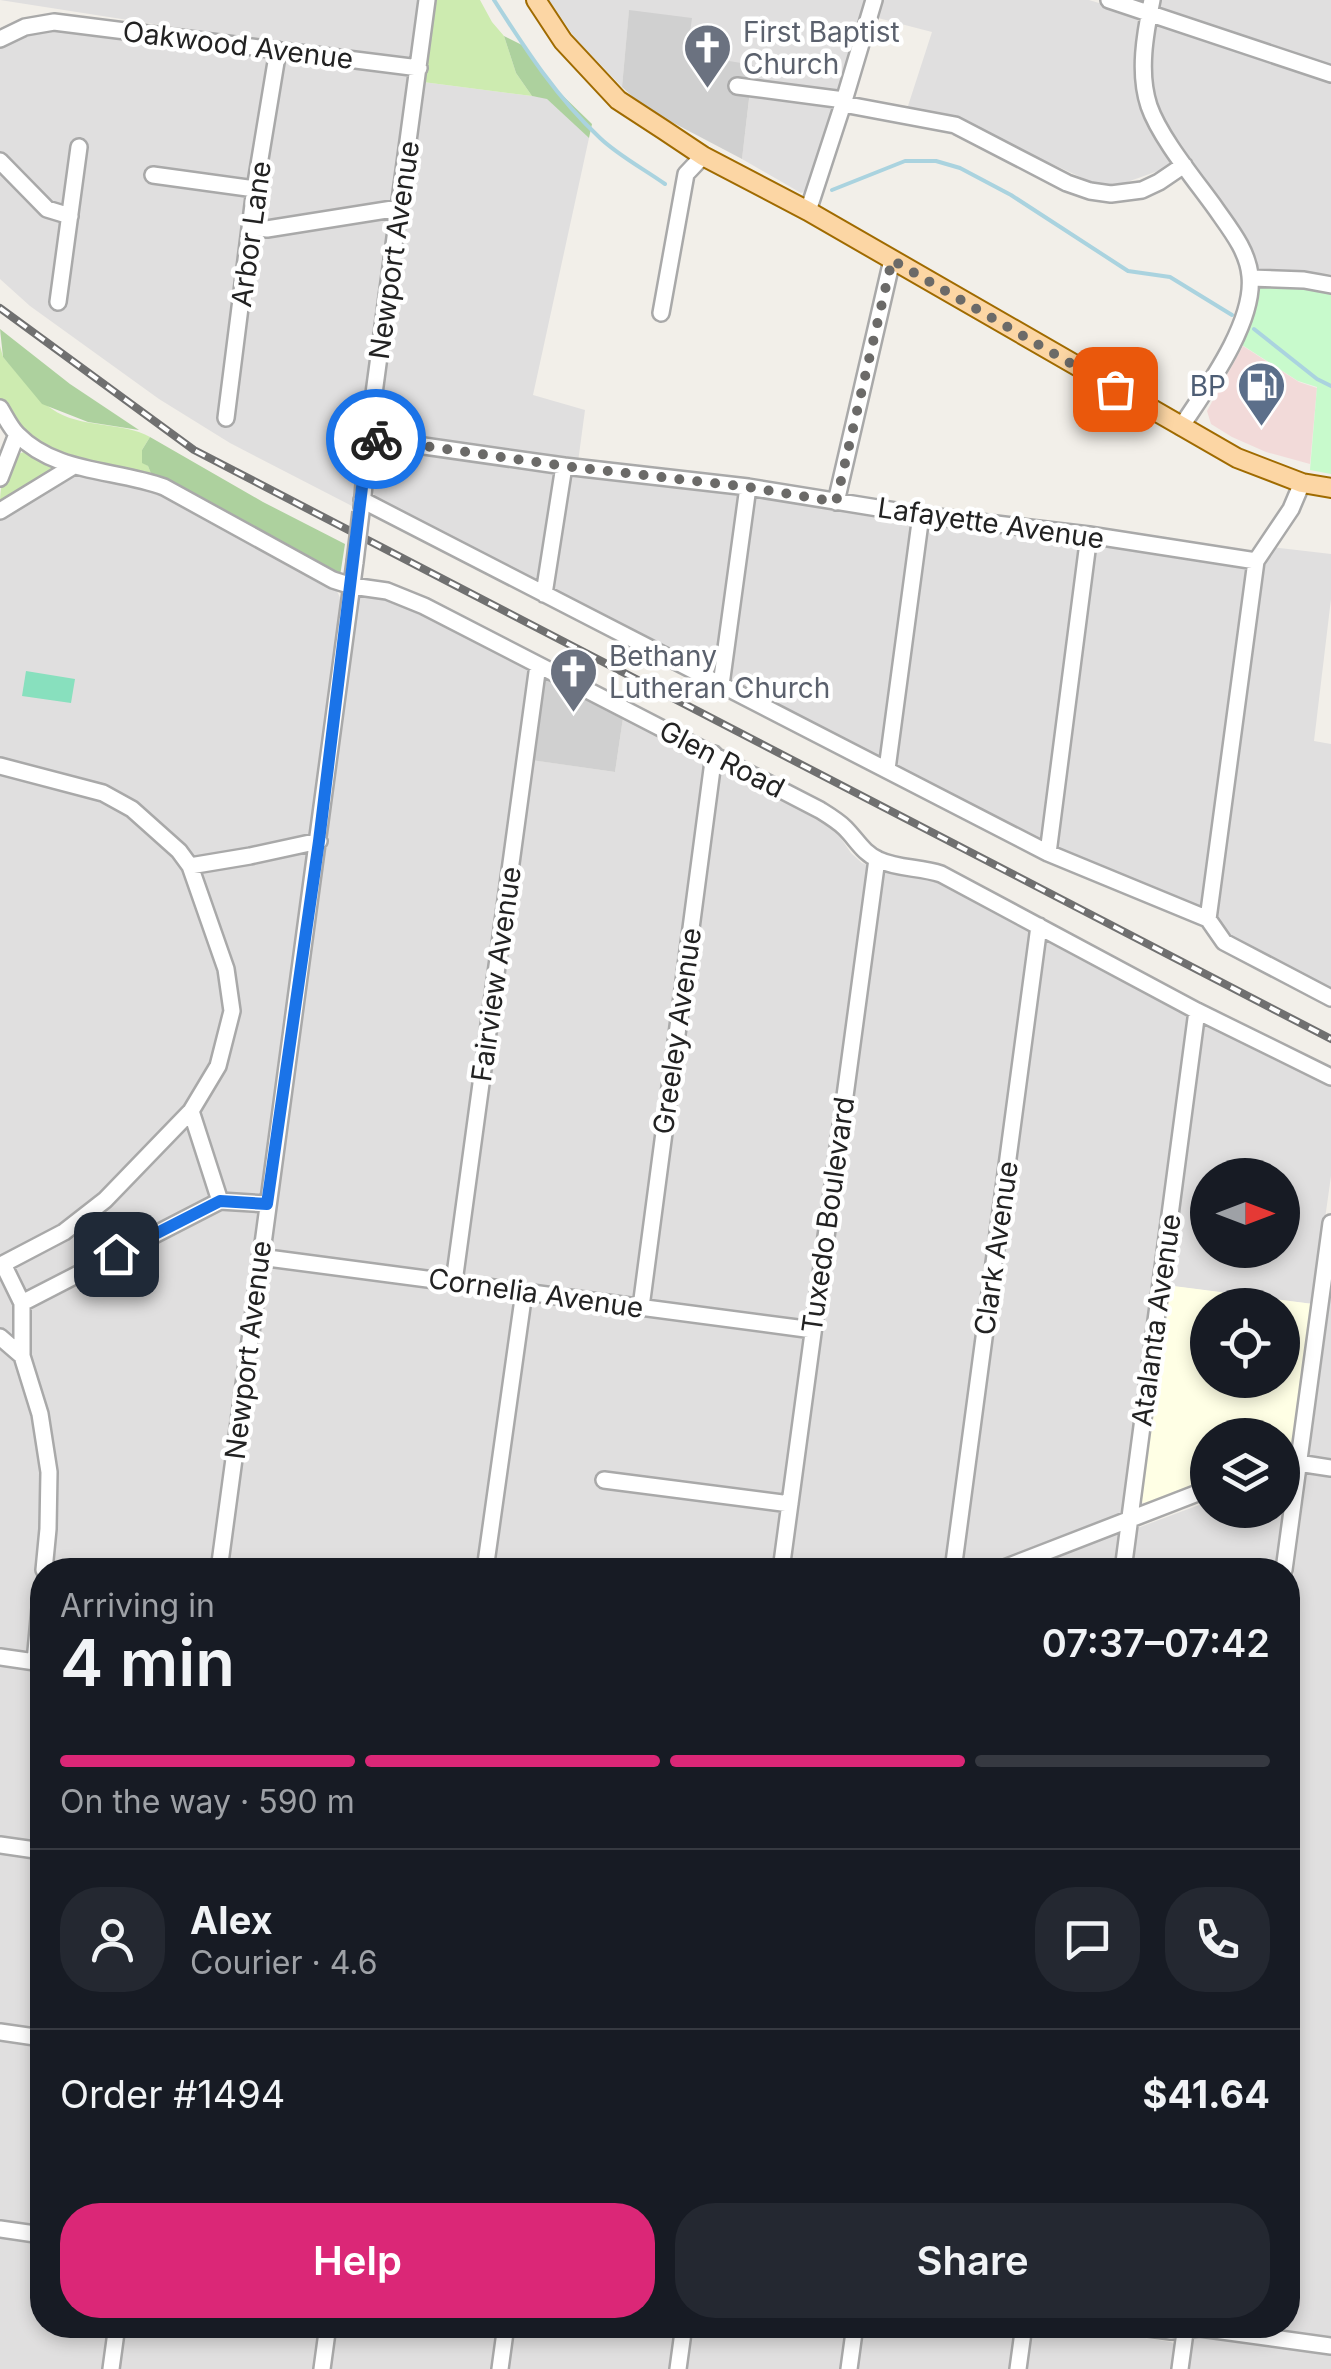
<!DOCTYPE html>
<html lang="en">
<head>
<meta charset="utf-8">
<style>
	body { margin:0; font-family:Inter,sans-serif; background:#242831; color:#f1f3f6; height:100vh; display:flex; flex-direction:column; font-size:38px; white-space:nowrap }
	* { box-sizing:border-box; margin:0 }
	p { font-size:32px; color:#9ea1a6 }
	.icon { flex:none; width:55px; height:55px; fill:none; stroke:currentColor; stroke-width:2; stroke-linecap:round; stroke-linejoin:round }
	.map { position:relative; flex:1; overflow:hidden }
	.details { position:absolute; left:30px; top:1558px; width:1270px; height:780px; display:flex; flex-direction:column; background:#171b24; border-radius:40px; box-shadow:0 5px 15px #0003 }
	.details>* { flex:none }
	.needle { width:65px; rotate:90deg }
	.tools { position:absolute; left:1190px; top:1158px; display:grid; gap:20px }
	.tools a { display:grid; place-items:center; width:110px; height:110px; border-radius:50%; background:#171b24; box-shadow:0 5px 15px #0003; font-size:50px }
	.pin { position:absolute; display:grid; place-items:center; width:85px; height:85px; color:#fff; margin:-42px; border-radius:20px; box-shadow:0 5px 15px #0006 }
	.courier { position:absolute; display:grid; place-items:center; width:100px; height:100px; margin:-50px; border:8px solid #1a73e8; border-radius:50%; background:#fff; color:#222; box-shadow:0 2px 12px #0007 }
	.overview em { font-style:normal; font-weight:600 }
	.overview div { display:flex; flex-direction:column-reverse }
	.overview { display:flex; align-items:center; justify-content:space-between; height:170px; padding:0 30px }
	h1 { font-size:65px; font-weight:600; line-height:75px }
	.bar { display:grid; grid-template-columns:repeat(4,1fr); gap:15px 10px; align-content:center; height:120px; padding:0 30px }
	.bar i { height:12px; border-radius:8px; background:#363941 }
	.bar .on { background:#db2777 }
	.bar p { grid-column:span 4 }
	.line { display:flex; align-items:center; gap:25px; padding:0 30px; border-top:2px solid #363941 }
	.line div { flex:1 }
	.round { display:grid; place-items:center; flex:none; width:105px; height:105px; border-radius:40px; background:#242831 }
	.action { display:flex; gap:20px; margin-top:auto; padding:20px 30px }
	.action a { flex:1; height:115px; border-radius:40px; background:#db2777; color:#fff; font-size:40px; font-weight:600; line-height:115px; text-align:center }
	.action a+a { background:#242831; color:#f1f3f6 }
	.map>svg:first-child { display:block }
	.residential { fill:#e0dfdf; fill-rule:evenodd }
	.commercial { fill:#f2dad9 }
	.education { fill:#ffffe5; fill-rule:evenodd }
	.religious { fill:#d0d0d0 }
	.grass { fill:#cdebb0 }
	.forest { fill:#add19e }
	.park { fill:#c8facc }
	.pitch { fill:#88e0be }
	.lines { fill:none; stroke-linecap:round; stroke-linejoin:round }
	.stream { stroke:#aad3df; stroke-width:4 }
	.minor-casing { stroke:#a9a9a9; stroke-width:20 }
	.major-casing { stroke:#a06b00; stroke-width:22 }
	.minor { stroke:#fff; stroke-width:15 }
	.major { stroke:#fcd6a4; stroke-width:18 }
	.rail-casing { stroke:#707070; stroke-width:8 }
	.rail { stroke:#fff; stroke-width:4; stroke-dasharray:11; stroke-linecap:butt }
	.minor-bridge-casing { stroke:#a9a9a9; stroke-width:20; stroke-linecap:butt }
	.minor-bridge { stroke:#fff; stroke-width:15 }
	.done { stroke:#6b6a68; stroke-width:10; stroke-dasharray:0 18 }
	.route { stroke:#1a73e8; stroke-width:12 }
	.labels { text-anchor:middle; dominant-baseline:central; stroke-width:9; stroke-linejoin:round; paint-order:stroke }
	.worship-label { font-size:28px; fill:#5b616d; stroke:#fff; text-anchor:start }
	.street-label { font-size:28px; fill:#222; stroke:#fff }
	.service-label { font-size:28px; fill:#4e5e75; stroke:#fff; text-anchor:end }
</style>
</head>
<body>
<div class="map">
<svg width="1331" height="2369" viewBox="0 0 1331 2369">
	<rect width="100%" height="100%" fill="#f2efe9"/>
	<path class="residential" d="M0 0H420L413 55 403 63Z
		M549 0H869L810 190 801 193 742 159 753 66 687 54 629 11 622 87 575 38Z
		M880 0H1089L1132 13 1139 22 1137 61 1168 153 1171 162 1169 167 1116 186H1100L960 122 907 109 932 32 874 17Z
		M1159 0H1331V66L1164 11 1160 8Z
		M1162 24 1331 80V274L1269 271 1261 270 1256 266 1243 236 1161 118 1153 98 1150 83 1153 31 1156 25Z
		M46 27 407 73 408 78 352 506 230 443 159 399 30 306 0 279V46L9 39Z
		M423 82 547 98 589 138 533 395 585 410 578 462 380 432 378 429Z
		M385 448 1259 566 1271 547 1331 554V599L1314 741 1331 744V992L1229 939 1218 923 1216 915 1033 839 378 500 372 491 376 452 379 449Z
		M82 474 141 483 187 506 337 591 341 600 209 1570H42V1655L0 1649V516L68 477Z
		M363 597H372L395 603 526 666 529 673 518 758 615 772 623 718 821 818 834 828 851 853 862 863 883 870 907 871 942 883 1331 1083V1176L1313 1304 1156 1284 1124 1533 1207 1502 1208 1510H1282L1283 1475 1290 1481 1279 1570H225L357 599ZM1208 1175H1282V1250H1208Z
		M1331 1293V2369H1188L1192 2341 1195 2337 1200 2335 1270 2343 1273 2325H1288V2216L1296 2155 1288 2153V1617Z
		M0 1665 42 1671V1845L0 1839Z
		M0 1853 42 1859V2325H110L104 2369H0Z
		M124 2325H1108L1107 2332 1171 2342 1175 2345 1176 2352 1173 2369H118Z"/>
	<path class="commercial" d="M1243 346 1299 382 1317 388 1310 464 1266 452 1232 437 1211 424 1207 411Z"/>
	<path class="education" d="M1166 1285 1313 1304 1293 1454 1283 1458 1282 1435H1208L1207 1483 1146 1503 1140 1502 1138 1498ZM1208 1305H1282V1380H1208Z"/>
	<path class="religious" d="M629 10 692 18 687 54 753 65 742 159 666 119 633 97 622 87Z
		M545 677 623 718 615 772 531 760 541 681Z"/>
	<path class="grass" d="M434 0H480L492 22 504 36 516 73 532 96 423 82Z
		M0 346 3 357C17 372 36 398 52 409 80 429 122 421 150 437L142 450V462L148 466 152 476 81 463 47 449 24 432 0 400Z
		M29 451 52 467V471L0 505C0 485 5 453 29 451Z"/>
	<path class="forest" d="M504 36 524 46 557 90 592 124 589 138 547 99 532 96 516 73Z
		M0 329 70 384 139 430 88 422 42 404 3 357Z
		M150 437 263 502 345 544 340 576 152 476 148 466 142 463V450Z"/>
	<path class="park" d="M1279 283 1331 291V474L1310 470 1317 387 1298 381 1239 343 1250 322 1258 288 1261 285Z"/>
	<path class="pitch" d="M26 671 75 679 71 703 22 696Z"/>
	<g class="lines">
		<path class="stream" d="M494 0C526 50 557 98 600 138 619 156 644 169 665 184
			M832 190 905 161H936L960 168 1011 195 1128 271 1170 277 1232 315
			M1254 329 1317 379 1331 386"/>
		<defs>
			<path id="minor" d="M1109 0 1331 74
				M1152 0C1145 34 1138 73 1149 106 1160 138 1196 181 1216 209 1230 229 1248 251 1250 276 1255 323 1206 389 1181 427
				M0 39 25 27 54 22 419 68
				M737 86 844 100
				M843 104 955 125 1067 183 1090 191 1111 194 1142 190 1159 182 1184 165
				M0 161 47 209 70 216
				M153 175 255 189
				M808 211 843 104 874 0
				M251 227 267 229 399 208
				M1251 278 1304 280 1331 285
				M58 302 79 147
				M661 313 686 174 703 156
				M0 408C5 416 10 427 17 434 56 474 115 469 164 487L333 580 352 586 387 591 424 606 820 810C828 815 838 821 845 828 857 840 863 853 879 860 898 869 921 867 941 874L1197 1011 1331 1077
				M226 418 255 189 278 50
				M368 438 564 466 748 487 921 515 1089 535 1256 561
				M0 478 17 434
				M362 500 1048 853 1208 919 1224 942 1331 998
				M836 502 892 260
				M362 507 368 438 427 0
				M0 511 72 467
				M544 594 564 466
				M721 685 748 487
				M0 766 103 793 132 809 179 851 190 866 250 856 319 841
				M887 769 921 515
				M1048 853 1089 535
				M190 866 226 969 232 1011 218 1066 191 1111 220 1201 267 1204
				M1208 919 1256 561 1291 509 1302 483
				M260 1257 813 1330
				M3 1264 64 1232 105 1200 191 1111
				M3 1264 22 1303
				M454 1282 538 665
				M641 1307 714 754
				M0 1337 22 1356
				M1282 1466 1298 1463 1331 1468
				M604 1480 790 1504
				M44 1570 48 1529 49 1472 40 1414 22 1356V1303L220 1201
				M219 1570 355 562
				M485 1570 524 1292
				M781 1570 877 859
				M953 1570 1039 926
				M999 1570 1208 1489
				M1123 1570 1197 1011
				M1284 1570 1331 1223
				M0 1657 42 1663
				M35 1662 42 1587
				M0 1845 42 1851
				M0 2032 42 2038
				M0 2229 42 2235
				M1125 2325 1171 2331 1200 2328 1331 2346
				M111 2369 117 2325
				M322 2369 328 2325
				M500 2369 506 2325
				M678 2369 684 2325
				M849 2369 855 2325
				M1018 2369 1024 2325
				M1180 2369 1186 2325"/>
			<path id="major" d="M536 0 563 41 618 100 664 130 703 156 808 211 1237 458 1302 483 1331 488"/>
		</defs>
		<use href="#minor" class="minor-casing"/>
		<use href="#major" class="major-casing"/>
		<use href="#minor" class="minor"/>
		<use href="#major" class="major"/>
		<defs>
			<path id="rail" d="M0 308 194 450 1331 1039"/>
		</defs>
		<use href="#rail" class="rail-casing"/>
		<use href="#rail" class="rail"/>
		<defs>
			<path id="minor-bridge" d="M355 562 361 512"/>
		</defs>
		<use href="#minor-bridge" class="minor-bridge-casing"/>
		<use href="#minor-bridge" class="minor-bridge"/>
	</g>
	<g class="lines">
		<path class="done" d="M376 439 564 466 748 487 836 502 892 260 1115 389"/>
		<path class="route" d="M116 1254 220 1201 267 1204 319 841 368 438 376 439"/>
	</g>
	<defs>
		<symbol id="church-pin" viewBox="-11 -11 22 30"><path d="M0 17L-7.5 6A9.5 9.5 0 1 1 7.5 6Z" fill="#6b7280" stroke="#fff"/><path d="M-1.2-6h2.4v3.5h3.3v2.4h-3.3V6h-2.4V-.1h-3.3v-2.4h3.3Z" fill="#fff"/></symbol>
		<symbol id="fuel-pin" viewBox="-11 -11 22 30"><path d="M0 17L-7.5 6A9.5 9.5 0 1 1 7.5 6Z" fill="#5c6f8a" stroke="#fff"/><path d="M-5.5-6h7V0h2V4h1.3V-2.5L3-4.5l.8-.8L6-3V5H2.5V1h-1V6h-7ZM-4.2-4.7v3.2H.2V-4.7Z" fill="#fff"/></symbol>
	</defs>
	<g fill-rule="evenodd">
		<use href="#church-pin" x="680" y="20" width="55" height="75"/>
		<use href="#fuel-pin" x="1234" y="358" width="55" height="75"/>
		<use href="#church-pin" x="546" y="644" width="55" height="75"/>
	</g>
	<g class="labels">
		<g class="worship-label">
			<text x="743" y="32">First Baptist<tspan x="743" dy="32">Church</tspan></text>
			<text x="609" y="656">Bethany<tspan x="609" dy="32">Lutheran Church</tspan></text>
		</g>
		<g class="street-label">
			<text transform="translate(238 45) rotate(7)">Oakwood Avenue</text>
			<text transform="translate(251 234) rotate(-82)">Arbor Lane</text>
			<text transform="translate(394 250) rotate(-82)">Newport Avenue</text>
			<text transform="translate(991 523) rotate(8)">Lafayette Avenue</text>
			<text transform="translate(722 759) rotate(27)">Glen Road</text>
			<text transform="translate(496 974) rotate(-82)">Fairview Avenue</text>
			<text transform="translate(677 1031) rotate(-82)">Greeley Avenue</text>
			<text transform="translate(828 1215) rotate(-82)">Tuxedo Boulevard</text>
			<text transform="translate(996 1248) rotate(-82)">Clark Avenue</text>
			<text transform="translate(536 1293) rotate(8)">Cornelia Avenue</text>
			<text transform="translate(1156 1320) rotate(-82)">Atalanta Avenue</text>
			<text transform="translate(248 1350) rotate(-83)">Newport Avenue</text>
		</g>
		<g class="service-label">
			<text x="1226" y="386">BP</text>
		</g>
	</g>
</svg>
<div class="tools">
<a><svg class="needle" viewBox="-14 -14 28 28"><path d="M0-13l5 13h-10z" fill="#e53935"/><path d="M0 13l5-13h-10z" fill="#9ea1a6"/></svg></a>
<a><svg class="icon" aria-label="locate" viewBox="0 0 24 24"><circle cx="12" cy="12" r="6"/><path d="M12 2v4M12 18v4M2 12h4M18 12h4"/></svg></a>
<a><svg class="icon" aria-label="layers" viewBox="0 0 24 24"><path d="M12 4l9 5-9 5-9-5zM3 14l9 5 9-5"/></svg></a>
</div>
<div class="pin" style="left:1115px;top:389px;background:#ea580c"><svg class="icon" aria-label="bag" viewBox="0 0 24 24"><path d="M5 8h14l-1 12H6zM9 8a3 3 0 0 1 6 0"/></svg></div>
<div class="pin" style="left:116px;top:1254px;background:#1f2937"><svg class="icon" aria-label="home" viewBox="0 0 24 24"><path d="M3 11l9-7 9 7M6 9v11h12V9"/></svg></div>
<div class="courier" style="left:376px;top:439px"><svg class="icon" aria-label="bike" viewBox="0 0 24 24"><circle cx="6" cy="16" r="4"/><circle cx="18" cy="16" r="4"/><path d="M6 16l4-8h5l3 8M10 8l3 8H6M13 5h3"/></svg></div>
<section class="details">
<div class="overview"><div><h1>4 min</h1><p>Arriving in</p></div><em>07:37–07:42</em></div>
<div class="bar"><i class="on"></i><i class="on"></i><i class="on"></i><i></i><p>On the way · 590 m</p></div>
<div class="line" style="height:180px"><a class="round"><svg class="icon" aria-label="person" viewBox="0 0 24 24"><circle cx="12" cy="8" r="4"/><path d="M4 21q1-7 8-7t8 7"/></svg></a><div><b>Alex</b><p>Courier · 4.6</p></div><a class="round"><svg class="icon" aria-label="chat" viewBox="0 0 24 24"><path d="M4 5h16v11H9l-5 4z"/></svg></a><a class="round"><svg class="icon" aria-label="phone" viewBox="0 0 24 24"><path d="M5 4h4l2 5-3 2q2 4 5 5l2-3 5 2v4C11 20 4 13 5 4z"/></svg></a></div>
<div class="line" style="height:130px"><div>Order #1494</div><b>$41.64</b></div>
<div class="action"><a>Help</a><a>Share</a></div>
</section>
</div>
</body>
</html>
